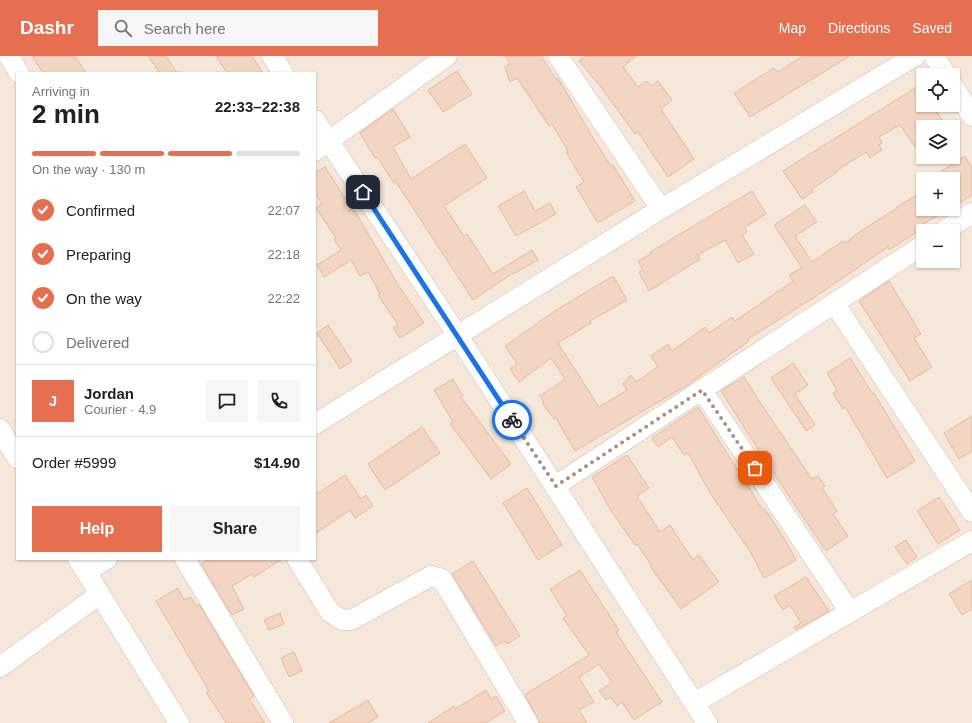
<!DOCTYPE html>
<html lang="en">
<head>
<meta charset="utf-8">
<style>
	body { margin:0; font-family:Helvetica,sans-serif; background:#f6f6f6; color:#202124; height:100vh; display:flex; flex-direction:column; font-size:15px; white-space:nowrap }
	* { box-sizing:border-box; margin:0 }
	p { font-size:13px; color:#757577 }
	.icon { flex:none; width:22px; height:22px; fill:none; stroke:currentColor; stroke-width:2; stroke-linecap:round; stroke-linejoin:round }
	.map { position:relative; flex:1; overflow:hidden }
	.sheet { position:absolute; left:16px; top:16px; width:300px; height:488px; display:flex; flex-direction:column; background:#fff; border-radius:0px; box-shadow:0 1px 3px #0004 }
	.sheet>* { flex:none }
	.controls { position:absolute; left:916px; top:12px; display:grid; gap:8px }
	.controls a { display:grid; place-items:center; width:44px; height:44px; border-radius:0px; background:#fff; box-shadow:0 1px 3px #0004; font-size:20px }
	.pin { position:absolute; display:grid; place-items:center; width:34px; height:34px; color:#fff; margin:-17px; border-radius:8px; box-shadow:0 2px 6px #0006 }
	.courier { position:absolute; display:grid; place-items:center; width:40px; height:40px; margin:-20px; border:3px solid #1a73e8; border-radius:50%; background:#fff; color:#222; box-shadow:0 1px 5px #0007 }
	.summary em { font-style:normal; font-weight:800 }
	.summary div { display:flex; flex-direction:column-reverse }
	.summary { display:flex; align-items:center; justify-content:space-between; height:68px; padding:0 16px }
	h1 { font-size:26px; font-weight:800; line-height:30px }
	.bar { display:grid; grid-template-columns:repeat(4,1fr); gap:6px 4px; align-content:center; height:48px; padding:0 16px }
	.bar i { height:5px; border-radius:3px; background:#e0e0e0 }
	.bar .on { background:#e76f51 }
	.bar p { grid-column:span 4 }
	.line { display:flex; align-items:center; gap:10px; padding:0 16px; border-top:1px solid #e0e0e0 }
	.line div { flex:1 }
	.round { display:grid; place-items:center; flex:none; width:42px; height:42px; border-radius:0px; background:#f6f6f6 }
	ol { padding:0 16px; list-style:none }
	li { display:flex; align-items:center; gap:12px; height:44px }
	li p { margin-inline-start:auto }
	li .icon { padding:4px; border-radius:50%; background:#e76f51; color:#fff; stroke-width:4 }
	li:last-child { color:#757577 }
	li i { width:22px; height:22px; border:2px solid #e0e0e0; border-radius:50% }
	.cta { display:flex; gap:8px; margin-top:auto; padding:8px 16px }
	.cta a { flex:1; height:46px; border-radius:0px; background:#e76f51; color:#fff; font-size:16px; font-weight:800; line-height:46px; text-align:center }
	.cta a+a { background:#f6f6f6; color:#202124 }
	header { display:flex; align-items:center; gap:24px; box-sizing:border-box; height:56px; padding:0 20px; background:#e76f51; color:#fff }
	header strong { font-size:19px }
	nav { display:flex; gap:22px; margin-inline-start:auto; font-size:14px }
	.search { width:280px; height:36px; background:#f6f6f6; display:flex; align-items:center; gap:10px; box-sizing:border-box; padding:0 14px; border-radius:0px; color:#757577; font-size:15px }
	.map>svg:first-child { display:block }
	.residential { fill:#f5e8da; fill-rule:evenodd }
	.building { fill:#f3d5c3; stroke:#e6bba3 }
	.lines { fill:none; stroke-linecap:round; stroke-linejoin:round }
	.minor-casing { stroke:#d1beb0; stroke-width:21 }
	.minor { stroke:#fff; stroke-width:20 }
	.done { stroke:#a89285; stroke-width:4; stroke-dasharray:0 7.2 }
	.route { stroke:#1a73e8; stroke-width:5 }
</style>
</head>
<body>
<header>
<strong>Dashr</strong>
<div class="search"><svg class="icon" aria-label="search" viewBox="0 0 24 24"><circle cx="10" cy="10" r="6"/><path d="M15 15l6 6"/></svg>Search here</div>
<nav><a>Map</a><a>Directions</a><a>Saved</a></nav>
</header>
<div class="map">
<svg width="972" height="667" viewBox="0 0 972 667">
	<rect width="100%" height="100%" fill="#fdf6ec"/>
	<path class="residential" d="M0 0H972V667H0ZM17 17H315V503H17ZM923 19H953V49H923ZM923 71H953V101H923ZM923 123H953V153H923ZM923 175H953V205H923Z"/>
	<path class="building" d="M32 0H75L86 17H43Z
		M148 0H166L177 17H160Z
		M216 0H252L263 17H227Z
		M505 0H541L556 23 558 22 592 80 611 110 613 109 635 145 598 167 576 131 584 126 566 96 568 95 552 68 549 70 517 22 510 26 505 11 510 7Z
		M585 0H636L623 11 638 31 647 25 651 30 658 25 672 44 661 53 694 103 668 121 638 76 635 78 600 30 579 5Z
		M803 0H850L750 61 734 37 774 12 777 16Z
		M457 15 472 38 443 56 428 34Z
		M923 27V49H932L947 71H923V102L900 69 879 81 882 87 879 89 882 94 870 102 866 96 836 115 837 116 811 134 813 136 802 143 783 115Z
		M393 53 410 81 393 91 411 123 465 88 487 122 444 150 464 180 467 178 493 218 532 194 538 204 509 220 473 244 396 126 394 127 377 101 375 102 360 77Z
		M965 100 972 112V139L953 151V123H929Z
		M325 111 354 156 355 155 397 227 424 267 400 282 393 272 398 269 378 239 380 238 368 216 360 220 351 204 324 221 317 209 341 194 334 183 336 182 316 152 322 148 315 137V117Z
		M524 135 535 155 550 147 556 158 516 180 498 150Z
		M752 135 766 158 745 171 747 176 742 179 754 198 738 207 725 184 698 199 700 203 649 235 639 216 643 214 638 205 651 198 650 196Z
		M923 135V153H949L923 168V172L889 194 888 191 815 241 748 283 749 285 686 330 575 395 556 362 554 363 542 347 544 346 540 340 565 323 551 302 519 326 510 313 517 308 505 290 553 256 613 220 627 244 590 265 591 267 558 287 599 351 627 334 623 328 631 319 636 326 658 311 651 300 668 288 672 295 705 271 709 277 732 261 735 265 793 225 789 219 802 212 774 169 805 149 817 166 795 180 812 206 843 185 845 187 864 173 897 152V151Z
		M889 225 921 278 914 282 932 311 910 325 859 245Z
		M328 269 352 305 340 313 317 277Z
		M850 302 873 338 874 337 915 405 887 422 845 351 843 353 833 337 837 334 827 317Z
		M793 307 808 329 795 338 815 369 806 375 771 322Z
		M744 321 767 357 812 423 818 420 825 430 822 432 837 455 833 458 848 480 826 495 766 406 721 335Z
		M453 323 463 340 461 341 511 408 491 423 450 368 453 366 434 334Z
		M698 351 763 454 765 453 784 482 796 504 764 522 751 497 712 440 688 397 684 399 672 381 658 391 652 382Z
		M972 360V395L959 403 944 377Z
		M422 371 440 397 385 434 368 408Z
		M627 399 649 432 637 440 660 476 670 469 693 504 699 499 719 526 681 553 650 510 651 509 637 488 635 489 612 456 592 421Z
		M345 419 361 443 366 439 373 450 355 462 350 454 315 478V439Z
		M527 432 562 489 538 504 503 447Z
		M939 441 960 474 938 488 917 455Z
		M906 484 917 501 907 508 895 491Z
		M210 503H282L254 521 252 518 232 530 244 553 232 559 201 508Z
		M473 505 520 580 507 588 505 585 496 590 452 518Z
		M580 514 619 574 616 576 662 646 634 664 622 646 617 650 611 641 606 644 599 635 612 626 599 608 582 619V620L579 622 594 646 579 654 587 667H540L526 641V638L589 599 563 562 567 560 550 533Z
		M806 521 829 555 796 574 794 571 801 567 790 549 783 554 774 540Z
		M972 524V553L962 559 949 538Z
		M178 532 184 544 191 541 196 550 199 548 254 640 249 643 265 667H226L206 636 209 635 156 545Z
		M280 557 284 568 269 574 264 564Z
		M294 596 302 615 289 621 281 602Z
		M486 634 491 643 496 640 505 655 486 667H428L454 650 455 653Z
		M368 644 378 661 368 667H329Z"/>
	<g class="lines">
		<defs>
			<path id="minor" d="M9 0 19 17
				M272 0 283 17
				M558 0 661 153
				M934 0 946 19
				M953 30 972 60
				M315 64 458 280 707 667
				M315 95 447 0
				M944 175 972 157
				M834 247 972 456
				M702 334 850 556
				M315 368 661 153 915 0
				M0 373 17 402
				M555 430 923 189
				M78 503 179 667
				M185 503 283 667
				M297 503 330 556 342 564H351L431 520 442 523 528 667
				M86 516 107 503
				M0 611 100 538
				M694 647 972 485"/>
		</defs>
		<use href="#minor" class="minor-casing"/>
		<use href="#minor" class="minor"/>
	</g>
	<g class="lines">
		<path class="done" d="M512 364 556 430 702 334 755 412"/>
		<path class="route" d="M363 136 512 364"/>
	</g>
</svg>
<div class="controls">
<a><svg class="icon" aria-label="locate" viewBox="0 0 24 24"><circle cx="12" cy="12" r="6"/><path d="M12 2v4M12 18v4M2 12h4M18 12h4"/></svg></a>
<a><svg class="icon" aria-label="layers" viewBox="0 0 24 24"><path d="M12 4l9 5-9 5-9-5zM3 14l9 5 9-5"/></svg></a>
<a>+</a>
<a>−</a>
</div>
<div class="pin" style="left:755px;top:412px;background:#ea580c"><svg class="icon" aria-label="bag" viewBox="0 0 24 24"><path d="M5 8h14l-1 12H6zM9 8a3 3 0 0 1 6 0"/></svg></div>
<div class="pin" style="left:363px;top:136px;background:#1f2937"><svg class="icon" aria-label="home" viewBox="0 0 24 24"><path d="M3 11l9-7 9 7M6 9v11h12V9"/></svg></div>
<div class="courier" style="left:512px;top:364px"><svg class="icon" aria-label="bike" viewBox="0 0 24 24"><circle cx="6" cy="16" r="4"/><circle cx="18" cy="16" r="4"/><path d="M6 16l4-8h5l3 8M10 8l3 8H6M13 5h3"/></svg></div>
<section class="sheet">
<div class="summary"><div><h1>2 min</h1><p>Arriving in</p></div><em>22:33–22:38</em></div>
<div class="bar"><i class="on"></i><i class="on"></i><i class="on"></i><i></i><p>On the way · 130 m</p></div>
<ol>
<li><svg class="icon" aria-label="check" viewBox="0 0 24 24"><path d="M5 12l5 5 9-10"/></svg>Confirmed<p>22:07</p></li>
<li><svg class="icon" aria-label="check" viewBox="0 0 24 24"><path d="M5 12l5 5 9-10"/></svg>Preparing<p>22:18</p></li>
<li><svg class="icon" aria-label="check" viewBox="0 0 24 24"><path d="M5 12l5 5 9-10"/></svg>On the way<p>22:22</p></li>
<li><i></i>Delivered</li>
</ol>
<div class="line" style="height:72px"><b class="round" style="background:#e76f51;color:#fff">J</b><div><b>Jordan</b><p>Courier · 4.9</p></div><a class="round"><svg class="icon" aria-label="chat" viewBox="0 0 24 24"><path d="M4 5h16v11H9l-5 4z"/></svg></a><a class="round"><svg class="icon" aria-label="phone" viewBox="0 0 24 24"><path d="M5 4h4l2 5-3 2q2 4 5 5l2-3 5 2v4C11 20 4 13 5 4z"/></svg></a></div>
<div class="line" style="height:52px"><div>Order #5999</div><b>$14.90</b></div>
<div class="cta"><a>Help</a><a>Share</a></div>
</section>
</div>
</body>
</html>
